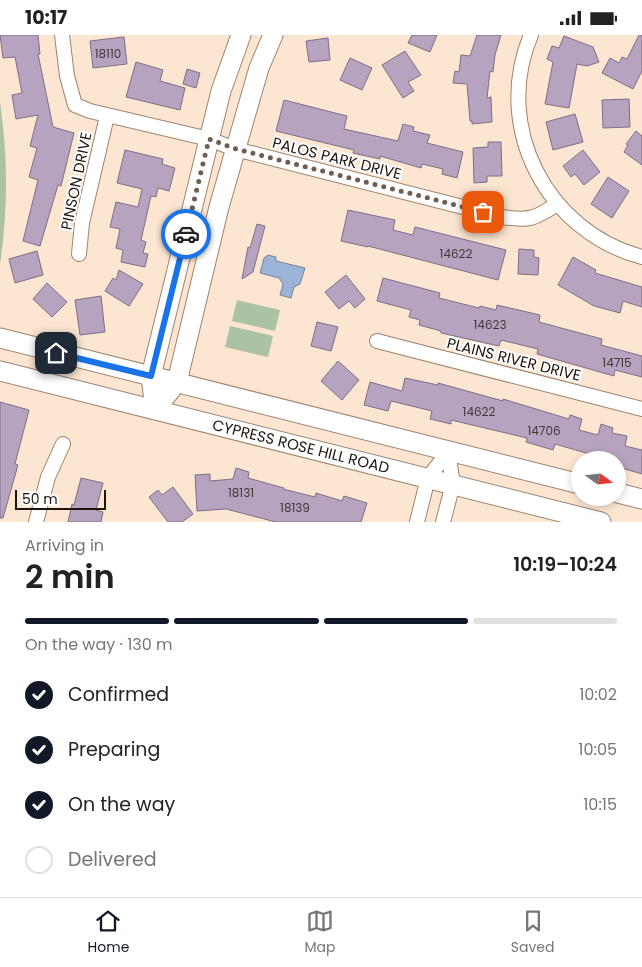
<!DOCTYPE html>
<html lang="en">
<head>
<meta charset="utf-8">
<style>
	body { margin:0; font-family:Poppins,sans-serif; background:#f2f2f2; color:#222; height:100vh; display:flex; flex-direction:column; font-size:19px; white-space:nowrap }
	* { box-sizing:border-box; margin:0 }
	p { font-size:16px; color:#767676 }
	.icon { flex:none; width:28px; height:28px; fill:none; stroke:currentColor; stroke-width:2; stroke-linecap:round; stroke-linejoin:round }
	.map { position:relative; height:487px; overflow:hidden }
	.drawer { display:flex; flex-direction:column; background:#fff; flex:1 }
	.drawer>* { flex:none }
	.needle { width:32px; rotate:105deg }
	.fabs { position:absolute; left:571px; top:416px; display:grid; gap:10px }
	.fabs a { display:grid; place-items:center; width:55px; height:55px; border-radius:50%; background:#fff; box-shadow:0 2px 8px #0003; font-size:25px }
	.scale { position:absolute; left:15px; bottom:12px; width:91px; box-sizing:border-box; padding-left:5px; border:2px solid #1e140c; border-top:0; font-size:14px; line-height:18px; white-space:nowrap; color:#1e140c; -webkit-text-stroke:4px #fff; paint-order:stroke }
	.pin { position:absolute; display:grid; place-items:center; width:42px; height:42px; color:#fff; margin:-21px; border-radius:10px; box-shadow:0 2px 8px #0006 }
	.courier { position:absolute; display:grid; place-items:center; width:50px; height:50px; margin:-25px; border:4px solid #1a73e8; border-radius:50%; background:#fff; color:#222; box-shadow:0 1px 6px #0007 }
	.summary em { font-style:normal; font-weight:600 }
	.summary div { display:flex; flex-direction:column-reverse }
	.summary { display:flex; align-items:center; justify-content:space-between; height:85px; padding:0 25px }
	h1 { font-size:32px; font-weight:600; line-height:38px }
	.bar { display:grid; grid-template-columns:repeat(4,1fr); gap:8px 5px; align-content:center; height:60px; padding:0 25px }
	.bar i { height:6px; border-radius:4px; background:#e0e0e0 }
	.bar .active { background:#111827 }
	.bar p { grid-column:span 4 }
	ol { padding:0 25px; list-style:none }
	li { display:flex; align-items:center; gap:15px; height:55px }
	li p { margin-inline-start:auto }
	li .icon { padding:5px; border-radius:50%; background:#111827; color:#fff; stroke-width:4 }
	li:last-child { color:#767676 }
	li i { width:28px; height:28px; border:2px solid #e0e0e0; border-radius:50% }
	.status { display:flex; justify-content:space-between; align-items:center; height:35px; padding:0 25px; background:#fff; direction:ltr }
	.status svg { height:14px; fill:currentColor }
	.tab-bar { display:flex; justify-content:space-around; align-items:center; height:70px; border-top:1px solid #e0e0e0; background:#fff; font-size:14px; color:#767676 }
	.tab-bar a { display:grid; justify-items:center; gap:2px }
	.tab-bar .active { color:#111827 }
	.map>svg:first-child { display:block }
	.green { fill:#abc2a3 }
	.water { fill:#9cb3d8; stroke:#76839b }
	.building { fill:#b6a3bf; stroke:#7f6d87 }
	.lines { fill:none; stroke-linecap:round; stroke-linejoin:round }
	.minor-casing { stroke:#9e846e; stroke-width:16 }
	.secondary-casing { stroke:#9e846e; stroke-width:21 }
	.minor { stroke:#fff; stroke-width:14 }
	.secondary { stroke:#fff; stroke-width:19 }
	.done { stroke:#6c5e51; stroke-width:5; stroke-dasharray:0 9 }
	.route { stroke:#1a73e8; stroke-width:6 }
	.labels { text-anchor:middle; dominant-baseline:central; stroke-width:4; stroke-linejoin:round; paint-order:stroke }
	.number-label { font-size:12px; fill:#443839 }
	.street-label { font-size:15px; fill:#1e140c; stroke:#fff }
</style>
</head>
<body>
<div class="status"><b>10:17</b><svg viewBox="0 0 49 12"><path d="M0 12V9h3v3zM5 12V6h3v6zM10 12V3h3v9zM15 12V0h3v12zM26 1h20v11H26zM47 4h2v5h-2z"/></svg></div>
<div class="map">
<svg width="642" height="487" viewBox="0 0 642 487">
	<rect width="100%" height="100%" fill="#fce6d2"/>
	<path class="green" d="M0 67C8 121 8 175 0 229Z
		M237 265 280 275 275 296 232 286Z
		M230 291 273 301 268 322 225 312Z"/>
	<path class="water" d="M268 220 276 222V226L305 233 300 249 294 252 291 263 280 260 283 249 279 243 260 238 264 223Z"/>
	<path class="building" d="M0 0H38L40 19H38L53 92 74 98 61 151 58 150 40 211 23 206 38 145 29 142 37 113 30 111 38 80 16 84 12 60 22 58 15 22 3 23Z
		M412 0H437L430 17 408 8Z
		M477 0H501L495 20 493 37 490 36 487 63 491 62 492 87 472 89V86H470L467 49 453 48 455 36 459 37 461 20 470 21Z
		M639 0H642V36L633 54 602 38 610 23 619 28 622 22 627 24Z
		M564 1 593 12 599 27 587 31 577 29 569 73 545 69 553 27 547 24 552 11 559 13Z
		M124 2 127 29 93 33 90 6Z
		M328 3 330 25 309 27 306 6Z
		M405 16 421 40 408 47 414 56 403 63 382 30Z
		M350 23 372 33 362 55 340 45Z
		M136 27 163 35 160 46 185 53 180 75 126 62Z
		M187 34 200 38 196 53 183 49Z
		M629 64 630 92 603 93 602 65Z
		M284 65 347 81 344 94 398 106 403 89 414 92 413 96 430 100 427 108 463 117 457 143 442 139 443 134 422 129 421 133 380 121V124L353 118 354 115 276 96Z
		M575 79 583 107 553 115 546 87Z
		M636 96 642 101V130L624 117 628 110 626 109Z
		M488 107H501L502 141H487V147L474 148 473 113 488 112Z
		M125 115 163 124 162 129 175 133 169 156 158 153 156 162 151 161 141 205 146 207 143 218 148 219 145 232 121 227 123 215 116 213 120 194 110 192 116 167 138 172 142 154 117 148Z
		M583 115 600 137 584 150 575 139 571 142 563 131Z
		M608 142 629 156 612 183 591 169Z
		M348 175 395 185 393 195 413 200 415 192 506 215 498 245 368 211V212L341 206Z
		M257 189 265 191 253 237 242 244 248 212 250 213Z
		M519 214 534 215V222L539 223 538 240 518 239Z
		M37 216 43 240 15 248 9 224Z
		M573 222 596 235 595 238 642 252V272L623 266 620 278 594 271 558 250Z
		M119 235 143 249 129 271 105 256 113 243 116 245Z
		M346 240 365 264 355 273 349 266 339 274 325 257Z
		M383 243 440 258 439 263 479 273 480 271 496 275 497 270 540 280 539 287 602 304 601 310 642 321V342L615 335 614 341 537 319 538 314 501 305 499 311 441 298V296L419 290 420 285 409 282 411 275 377 266Z
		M47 248 67 267 52 282 33 264Z
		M101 261 105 297 80 300 75 265Z
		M317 287 338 292 331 316 311 311Z
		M338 326 359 345 342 365 321 346Z
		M405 343 438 350V348L503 366V364L569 384 570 380 582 384 579 395 598 400 601 389 613 393 612 398 627 401 625 411 642 415V439L618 432V425H602L593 423V420L555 409 553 415 526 407 527 403 451 385V389L430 384 432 376 391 366 388 376 364 370 370 347 402 356Z
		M0 367 29 375 15 429 18 430 3 483H0Z
		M236 433 249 437 248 443 284 453 283 454 315 462 316 458 342 466 344 461 367 468 361 487H276L226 474 197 476 195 440 210 439V446L233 444Z
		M81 443 103 448 96 475 103 477 101 487H68L72 469 74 470Z
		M173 452 193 479 182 487H168L149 462 158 455 162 460Z"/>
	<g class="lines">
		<defs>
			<path id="minor" d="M62 0 67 41 75 70 90 76 209 104 235 114 502 182C529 186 535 184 557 169
				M531 0C492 92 547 197 642 222
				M79 219 82 188 107 81
				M377 306 642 374
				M36 487 48 442 63 409
				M417 487 428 443 448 417
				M443 487 453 449 448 417"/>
			<path id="secondary" d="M0 303 580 449
				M0 336 601 487
				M155 375 177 347 219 172 259 33 273 0
				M155 375 151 341 221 56 241 0
				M618 458 642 464"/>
		</defs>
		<use href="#minor" class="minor-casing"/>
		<use href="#secondary" class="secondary-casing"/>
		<use href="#minor" class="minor"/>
		<use href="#secondary" class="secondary"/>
	</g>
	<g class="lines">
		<path class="done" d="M186 199 209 104 236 114 483 177"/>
		<path class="route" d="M56 318 151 341 186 199"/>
	</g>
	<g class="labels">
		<g class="number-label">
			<text x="108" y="18">18110</text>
			<text x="456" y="218">14622</text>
			<text x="490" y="289">14623</text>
			<text x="617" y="327">14715</text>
			<text x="479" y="376">14622</text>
			<text x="544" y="395">14706</text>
			<text x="241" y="457">18131</text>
			<text x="295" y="472">18139</text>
		</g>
		<g class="street-label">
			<text transform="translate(337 123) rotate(14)">PALOS PARK DRIVE</text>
			<text transform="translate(76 146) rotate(-78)">PINSON DRIVE</text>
			<text transform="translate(514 324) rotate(14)">PLAINS RIVER DRIVE</text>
			<text transform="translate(301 411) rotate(14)">CYPRESS ROSE HILL ROAD</text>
		</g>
	</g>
</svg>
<div class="fabs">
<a><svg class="needle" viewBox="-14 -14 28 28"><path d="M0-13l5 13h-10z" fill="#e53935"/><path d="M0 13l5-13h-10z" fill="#767676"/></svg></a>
</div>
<div class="scale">50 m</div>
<div class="pin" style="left:483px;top:177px;background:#ea580c"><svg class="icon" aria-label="bag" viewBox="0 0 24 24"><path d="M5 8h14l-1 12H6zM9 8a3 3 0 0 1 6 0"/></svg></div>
<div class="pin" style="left:56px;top:318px;background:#1f2937"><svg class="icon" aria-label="home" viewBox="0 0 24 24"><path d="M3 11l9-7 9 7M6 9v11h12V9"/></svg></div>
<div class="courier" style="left:186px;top:199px"><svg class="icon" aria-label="car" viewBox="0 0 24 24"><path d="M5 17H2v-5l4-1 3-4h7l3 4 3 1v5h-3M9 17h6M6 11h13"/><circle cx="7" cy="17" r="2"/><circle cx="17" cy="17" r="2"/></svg></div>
</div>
<section class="drawer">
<div class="summary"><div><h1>2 min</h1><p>Arriving in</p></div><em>10:19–10:24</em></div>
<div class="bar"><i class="active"></i><i class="active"></i><i class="active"></i><i></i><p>On the way · 130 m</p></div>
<ol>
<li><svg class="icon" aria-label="check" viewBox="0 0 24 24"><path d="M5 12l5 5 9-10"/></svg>Confirmed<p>10:02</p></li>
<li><svg class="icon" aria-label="check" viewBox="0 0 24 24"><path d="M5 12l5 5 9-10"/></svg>Preparing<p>10:05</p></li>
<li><svg class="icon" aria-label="check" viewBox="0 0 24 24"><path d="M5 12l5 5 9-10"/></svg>On the way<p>10:15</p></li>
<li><i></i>Delivered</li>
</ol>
</section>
<nav class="tab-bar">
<a class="active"><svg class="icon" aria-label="home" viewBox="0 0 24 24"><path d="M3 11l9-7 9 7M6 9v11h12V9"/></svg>Home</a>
<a><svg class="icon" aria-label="map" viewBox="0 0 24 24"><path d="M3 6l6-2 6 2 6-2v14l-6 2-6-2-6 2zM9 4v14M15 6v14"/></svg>Map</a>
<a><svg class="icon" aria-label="saved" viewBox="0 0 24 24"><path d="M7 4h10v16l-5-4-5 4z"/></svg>Saved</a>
</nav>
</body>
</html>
